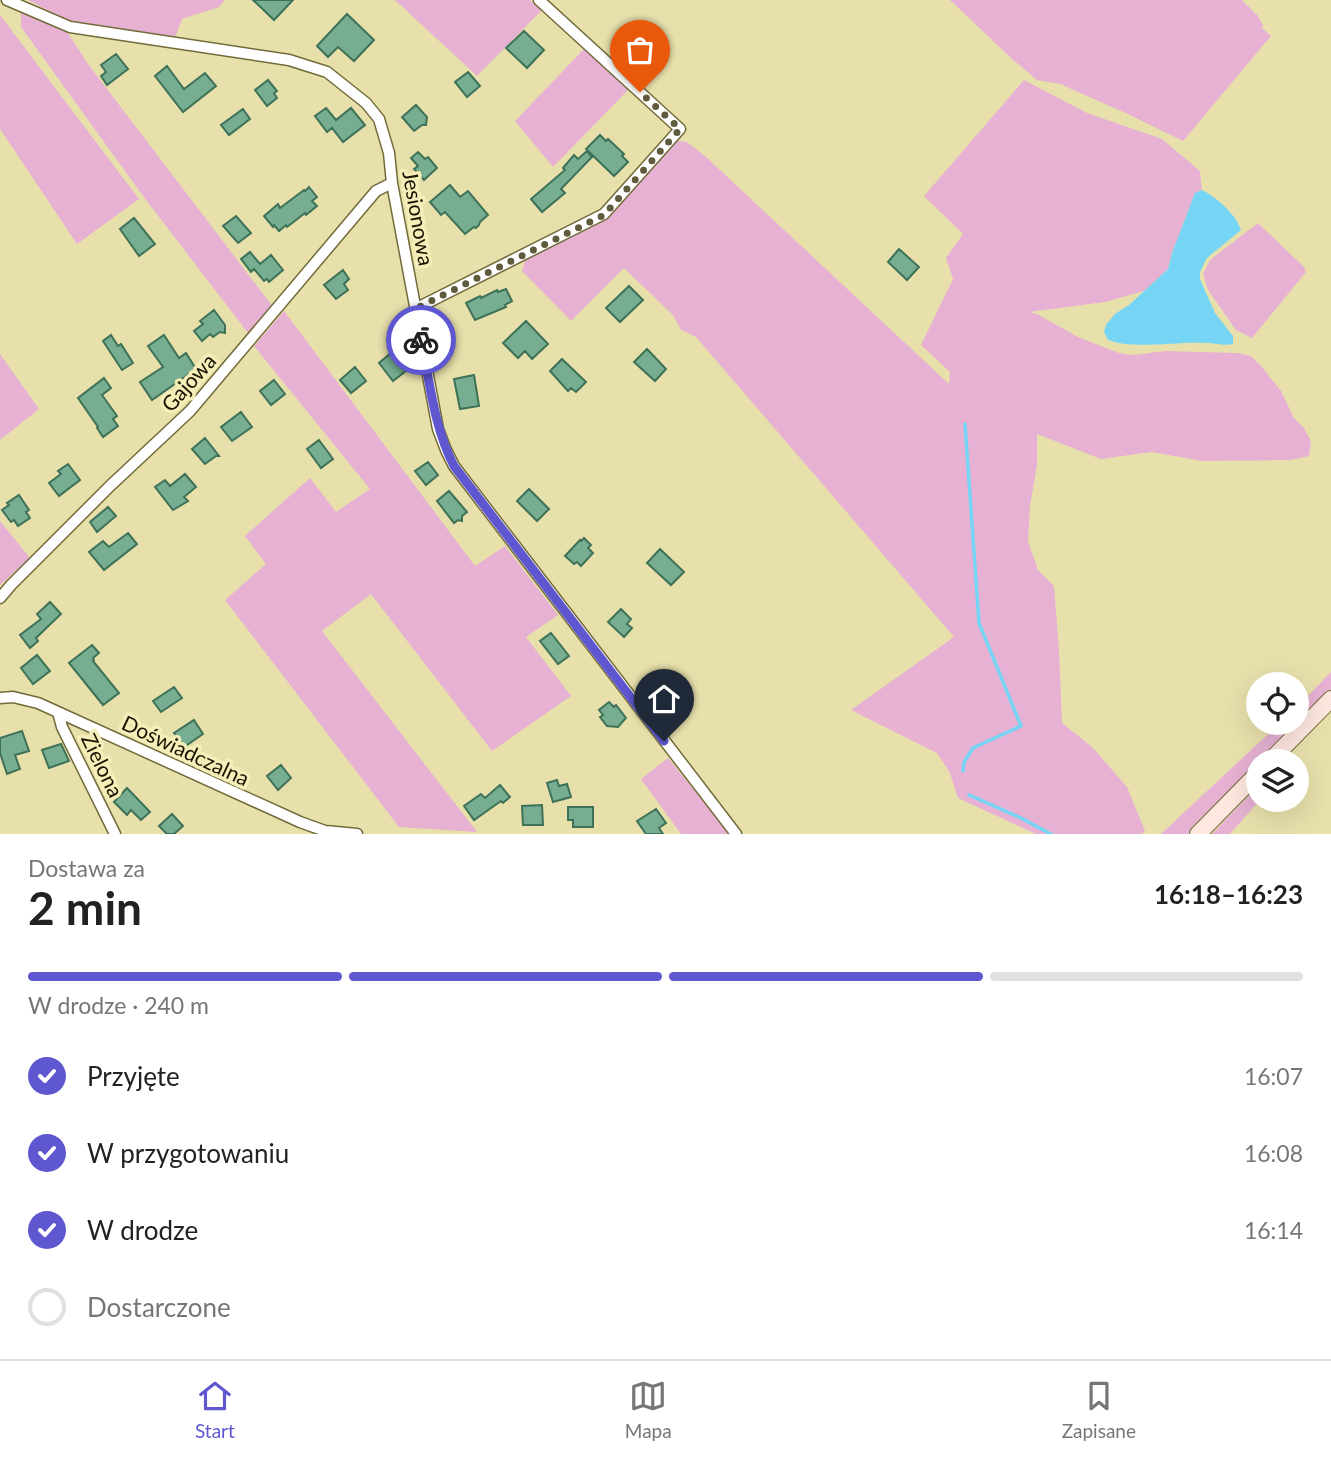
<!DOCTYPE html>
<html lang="pl">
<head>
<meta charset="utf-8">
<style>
	body { margin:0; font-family:Lato,sans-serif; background:#f2f2f2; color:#222; height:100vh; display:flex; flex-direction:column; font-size:26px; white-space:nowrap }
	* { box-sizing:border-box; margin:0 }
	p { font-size:23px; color:#767676 }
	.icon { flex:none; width:38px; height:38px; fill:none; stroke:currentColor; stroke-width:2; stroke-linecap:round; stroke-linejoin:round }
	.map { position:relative; height:834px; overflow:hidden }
	.side { display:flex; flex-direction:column; background:#fff; flex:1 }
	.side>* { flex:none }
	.tools { position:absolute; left:1246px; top:672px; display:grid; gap:14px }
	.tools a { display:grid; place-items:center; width:63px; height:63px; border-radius:50%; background:#fff; box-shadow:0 7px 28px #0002; font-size:35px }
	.pin { position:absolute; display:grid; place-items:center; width:60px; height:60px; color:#fff; margin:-72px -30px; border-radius:50% 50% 50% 0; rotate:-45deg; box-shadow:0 0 7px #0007 }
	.pin .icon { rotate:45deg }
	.courier { position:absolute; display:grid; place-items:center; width:70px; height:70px; margin:-35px; border:5px solid #5e57d0; border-radius:50%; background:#fff; color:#222; box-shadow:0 2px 9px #0007 }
	.summary em { font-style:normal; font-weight:700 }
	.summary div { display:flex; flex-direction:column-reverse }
	.summary { display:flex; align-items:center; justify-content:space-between; height:119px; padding:0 28px }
	h1 { font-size:46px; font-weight:700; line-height:52px }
	.bar { display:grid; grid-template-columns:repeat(4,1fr); gap:10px 7px; align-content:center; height:84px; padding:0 28px }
	.bar i { height:9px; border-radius:5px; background:#e0e0e0 }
	.bar .on { background:#5e57d0 }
	.bar p { grid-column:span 4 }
	ol { padding:0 28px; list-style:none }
	li { display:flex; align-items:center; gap:21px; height:77px }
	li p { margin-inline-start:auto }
	li .icon { padding:7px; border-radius:50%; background:#5e57d0; color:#fff; stroke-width:4 }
	li:last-child { color:#767676 }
	li i { width:38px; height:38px; border:4px solid #e0e0e0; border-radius:50% }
	.tabs { display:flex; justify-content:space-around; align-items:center; height:98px; border-top:2px solid #e0e0e0; background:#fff; font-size:19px; color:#767676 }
	.tabs a { display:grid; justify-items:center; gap:4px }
	.tabs .on { color:#5e57d0 }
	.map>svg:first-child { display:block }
	.green { fill:#e6b1d2 }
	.water { fill:#76d5f4 }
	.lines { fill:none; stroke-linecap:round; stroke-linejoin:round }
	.stream { stroke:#76d5f4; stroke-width:3.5 }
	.building { fill:#77ad91; stroke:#3e7258; stroke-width:2 }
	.street-casing { stroke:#726a39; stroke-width:13 }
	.secondary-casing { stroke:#726a39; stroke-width:18 }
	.street { stroke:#fff; stroke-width:10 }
	.secondary { stroke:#fde7df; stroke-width:16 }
	.done { stroke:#605b3c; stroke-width:7; stroke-dasharray:0 12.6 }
	.route { stroke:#5e57d0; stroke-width:9 }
	.labels { text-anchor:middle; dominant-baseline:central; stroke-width:7; stroke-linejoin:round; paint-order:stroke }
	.street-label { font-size:21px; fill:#161301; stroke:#f5eeb8 }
</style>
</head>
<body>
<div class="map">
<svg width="1331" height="834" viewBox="0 0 1331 834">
	<rect width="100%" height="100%" fill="#e8e0ab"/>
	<path class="green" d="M28 0H225L219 7 182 19 175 38 69 21Z
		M395 0H530L542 10 477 76Z
		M950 0H1242L1258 16 1263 25 1262 28 1271 36 1183 141 1128 114 1060 84 1037 80 1011 58Z
		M21 9 66 30 88 64 273 307 248 333 143 196 21 27Z
		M0 15 139 199 77 244 0 129Z
		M585 48 629 89 553 167 515 121Z
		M1024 80 1087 113 1162 139 1200 171 1202 190 1195 193 1172 253 1168 269 1144 291 1105 302 1029 312 1037 314 1078 337 1119 353 1134 355 1165 351 1237 353 1251 356 1261 366 1281 391 1294 418 1304 428 1311 441 1309 456 1291 460 1203 461 1151 452 1101 459 1037 434V465L1030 506 1028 541 1038 570 1054 586 1059 650 1062 723 1092 747 1127 787 1145 831 1142 834H1036L958 798 950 773 937 753 851 710 954 637 696 337 681 330 673 315 624 268 571 321 522 271 525 261 537 253 605 219 678 141 687 142 706 157 949 384 950 372 921 345 953 279 946 258 963 234 924 196Z
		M1258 223 1304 267 1306 272 1252 338 1236 330 1208 290 1203 274 1210 260Z
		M284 311 475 566 505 546 558 615 526 637 571 696 492 751 371 594 322 631 477 832 399 827 225 600 266 564 245 536 310 478 336 512 370 489 254 346Z
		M0 354 39 409 0 440Z
		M0 521 30 558 0 585Z
		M1331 672V690L1261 761H1258V764L1189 834H1161L1280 723H1297V707Z
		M668 758 730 834H681L641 779Z
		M1258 786V800H1260L1230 834H1212Z"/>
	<path class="water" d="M1202 190C1216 197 1236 214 1241 230L1207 258 1200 272V279L1215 313 1233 336V344C1223 346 1215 343 1206 343 1178 341 1133 350 1108 340L1104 332 1106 325 1115 314 1129 305 1168 269 1172 253 1195 193Z"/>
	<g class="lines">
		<path class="stream" d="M963 771 964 762 973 748 1021 726 979 623 965 424
			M969 795 1021 818 1051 834"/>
	</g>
	<path class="building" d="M253 0H293L274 20Z
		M347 14 374 40 354 61 338 47 328 57 317 46Z
		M524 31 544 50 527 68 506 48Z
		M116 54 128 69 107 85 101 76 106 72 101 65Z
		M167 66 184 89 205 73 216 86 183 112 155 76Z
		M468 72 480 86 467 97 455 82Z
		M268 80 277 91 274 93 277 98 267 106 255 90Z
		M416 105 427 117 426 125H422L414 131 402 117Z
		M326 108 336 120 351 108 365 125 343 142 332 128 327 132 315 116Z
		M243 109 250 119 229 135 221 125Z
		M600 135 606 141 608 139 624 154 622 156 628 162 614 176 586 149Z
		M587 151 592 157 561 189 565 193 542 212 531 199 565 170 563 168 574 155 578 159Z
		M418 152 425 159 428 157 437 168 424 180 414 169 418 166 411 158Z
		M450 185 460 197 468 191 488 215 480 222 479 225 476 228 474 227 465 234 445 212 441 215 430 202Z
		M309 187 317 197 312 201 317 206 306 215 305 213 287 227 286 225 279 231 274 225 273 227 264 216 278 204 280 208 304 190 305 191Z
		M236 216 251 233 238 243 223 226Z
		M134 218 155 244 139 256 120 229Z
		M899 249 919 267 907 280 888 262Z
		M250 252 260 264 271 255 283 270 269 282 267 279 264 281 254 269 251 272 241 259Z
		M343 270 349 279 344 284 348 290 336 299 324 285Z
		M629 286 643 300 620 322 606 308Z
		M506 289 512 301 505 305 506 307 475 320 466 303 480 296 481 298 497 290 498 292Z
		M214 310 225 325V333L220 332 213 337 210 334 202 341 194 331 203 324 200 321Z
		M526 321 548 344 532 359 525 351 518 358 503 343Z
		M111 335 118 346 121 344 133 363 122 370 103 341Z
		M164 335 179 358 186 353 196 369 152 400 140 382 163 367 148 346Z
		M397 348 412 366 393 381 379 363Z
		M647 349 666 369 655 381 634 362Z
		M562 359 586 382 576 392 571 388 568 391 550 371Z
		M355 367 366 381 351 393 340 380Z
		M474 375 479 406 460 409 454 379Z
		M104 378 111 388 102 395 117 416 113 419 118 426 103 437 97 428 98 427 78 398Z
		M274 380 285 394 271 405 260 391Z
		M241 412 252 427 232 441 221 427Z
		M205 438 219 456H216L205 464 192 449Z
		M319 440 333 459 321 468 307 449Z
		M428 462 438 475 426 485 415 471Z
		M68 464 80 480 59 496 49 483 61 474 58 471Z
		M185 474 196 487 184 497 188 501 173 510 155 487 165 480 170 486Z
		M529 489 549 509 537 521 517 501Z
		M449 491 467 512 462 516V521L458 520 454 523 437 501Z
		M19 495 29 510 26 512 30 518 18 526 14 520 11 522 2 510 9 505 7 503Z
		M108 507 116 516 97 532 90 522Z
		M128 533 137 544 104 570 89 552 103 541 109 547Z
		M584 538 591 545 588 548 593 553 581 566 577 562 574 564 565 556 580 540 581 541Z
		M660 549 684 572 671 585 647 563Z
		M50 602 61 614 36 638 38 641 30 648 20 635 41 619 37 614Z
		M621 609 631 619 627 624 632 628 624 637 608 622Z
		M551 633 569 656 558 664 540 641Z
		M92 645 99 653 93 658 94 660 93 661 119 693 103 705 69 663Z
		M37 655 50 671 33 684 21 668Z
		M174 687 182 698 161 712 153 701Z
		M609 702 614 707 616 705 626 718 618 727 607 726 600 717 603 715 599 710Z
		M194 720 203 734 184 747 174 733Z
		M22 731 29 751 15 755 20 769 7 774 0 753V738Z
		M61 744 69 761 49 768 42 750Z
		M281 765 291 778 278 790 267 776Z
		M557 780 559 786 567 784 571 797 553 802 547 783Z
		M500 785 510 797 503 803 501 801 474 820 464 806 481 794 485 798Z
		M127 788 150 812 141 820 131 810 127 815 114 802Z
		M542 805 543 825H523L522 806Z
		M568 807H593V827H573V820H568Z
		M656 809 666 823 659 828 663 834H646L637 821Z
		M172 814 183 826 174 834H167L159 826Z"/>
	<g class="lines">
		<defs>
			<path id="street" d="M7 0 70 27 289 60 327 72 366 103 379 119 389 153 392 183 438 429 446 450 454 466 736 834
				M415 309 604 214 680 129 539 0
				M0 598 11 585 110 486 190 411 376 191 392 183
				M0 698 13 697 38 703 300 822 325 831 357 834
				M58 712 62 727 115 834"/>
			<path id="secondary" d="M1270 761 1331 699
				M1198 834 1258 773"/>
		</defs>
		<use href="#street" class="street-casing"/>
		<use href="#secondary" class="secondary-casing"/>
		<use href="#street" class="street"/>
		<use href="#secondary" class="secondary"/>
	</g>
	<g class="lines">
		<path class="done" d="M421 340 415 309 604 215 680 129 640 92"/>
		<path class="route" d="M421 340C430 383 434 427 454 466L664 741"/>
	</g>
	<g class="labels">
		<g class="street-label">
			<text transform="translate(419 218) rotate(80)">Jesionowa</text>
			<text transform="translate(188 382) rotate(-48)">Gajowa</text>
			<text transform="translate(186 750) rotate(25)">Doświadczalna</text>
			<text transform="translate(103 765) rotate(64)">Zielona</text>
		</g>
	</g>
</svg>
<div class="tools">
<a><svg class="icon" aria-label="locate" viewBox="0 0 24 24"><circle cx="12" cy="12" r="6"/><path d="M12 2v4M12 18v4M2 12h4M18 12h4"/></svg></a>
<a><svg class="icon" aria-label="layers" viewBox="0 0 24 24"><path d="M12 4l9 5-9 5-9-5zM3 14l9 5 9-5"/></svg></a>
</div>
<div class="pin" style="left:640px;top:92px;background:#ea580c"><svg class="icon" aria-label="bag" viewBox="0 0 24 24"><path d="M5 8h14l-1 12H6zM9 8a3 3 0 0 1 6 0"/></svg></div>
<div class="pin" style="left:664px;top:741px;background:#1f2937"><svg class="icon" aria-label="home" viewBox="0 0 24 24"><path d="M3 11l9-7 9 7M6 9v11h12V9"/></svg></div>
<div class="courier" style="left:421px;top:340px"><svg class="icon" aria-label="bike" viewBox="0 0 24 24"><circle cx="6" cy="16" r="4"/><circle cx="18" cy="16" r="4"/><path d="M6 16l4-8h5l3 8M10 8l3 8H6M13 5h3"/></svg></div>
</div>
<section class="side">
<div class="summary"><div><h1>2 min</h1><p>Dostawa za</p></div><em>16:18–16:23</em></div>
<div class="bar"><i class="on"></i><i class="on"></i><i class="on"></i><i></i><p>W drodze · 240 m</p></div>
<ol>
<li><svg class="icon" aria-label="check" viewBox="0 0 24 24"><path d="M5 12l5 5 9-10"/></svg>Przyjęte<p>16:07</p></li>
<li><svg class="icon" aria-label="check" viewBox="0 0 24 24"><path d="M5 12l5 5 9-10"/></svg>W przygotowaniu<p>16:08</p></li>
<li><svg class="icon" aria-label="check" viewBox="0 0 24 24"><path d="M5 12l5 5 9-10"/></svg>W drodze<p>16:14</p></li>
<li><i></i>Dostarczone</li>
</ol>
</section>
<nav class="tabs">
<a class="on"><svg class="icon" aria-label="home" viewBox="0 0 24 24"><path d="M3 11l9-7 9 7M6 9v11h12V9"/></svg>Start</a>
<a><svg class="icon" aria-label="map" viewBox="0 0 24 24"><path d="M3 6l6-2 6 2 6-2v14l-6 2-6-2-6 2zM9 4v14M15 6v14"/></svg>Mapa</a>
<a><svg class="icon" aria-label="saved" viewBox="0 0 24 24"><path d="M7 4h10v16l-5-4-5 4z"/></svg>Zapisane</a>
</nav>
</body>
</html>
